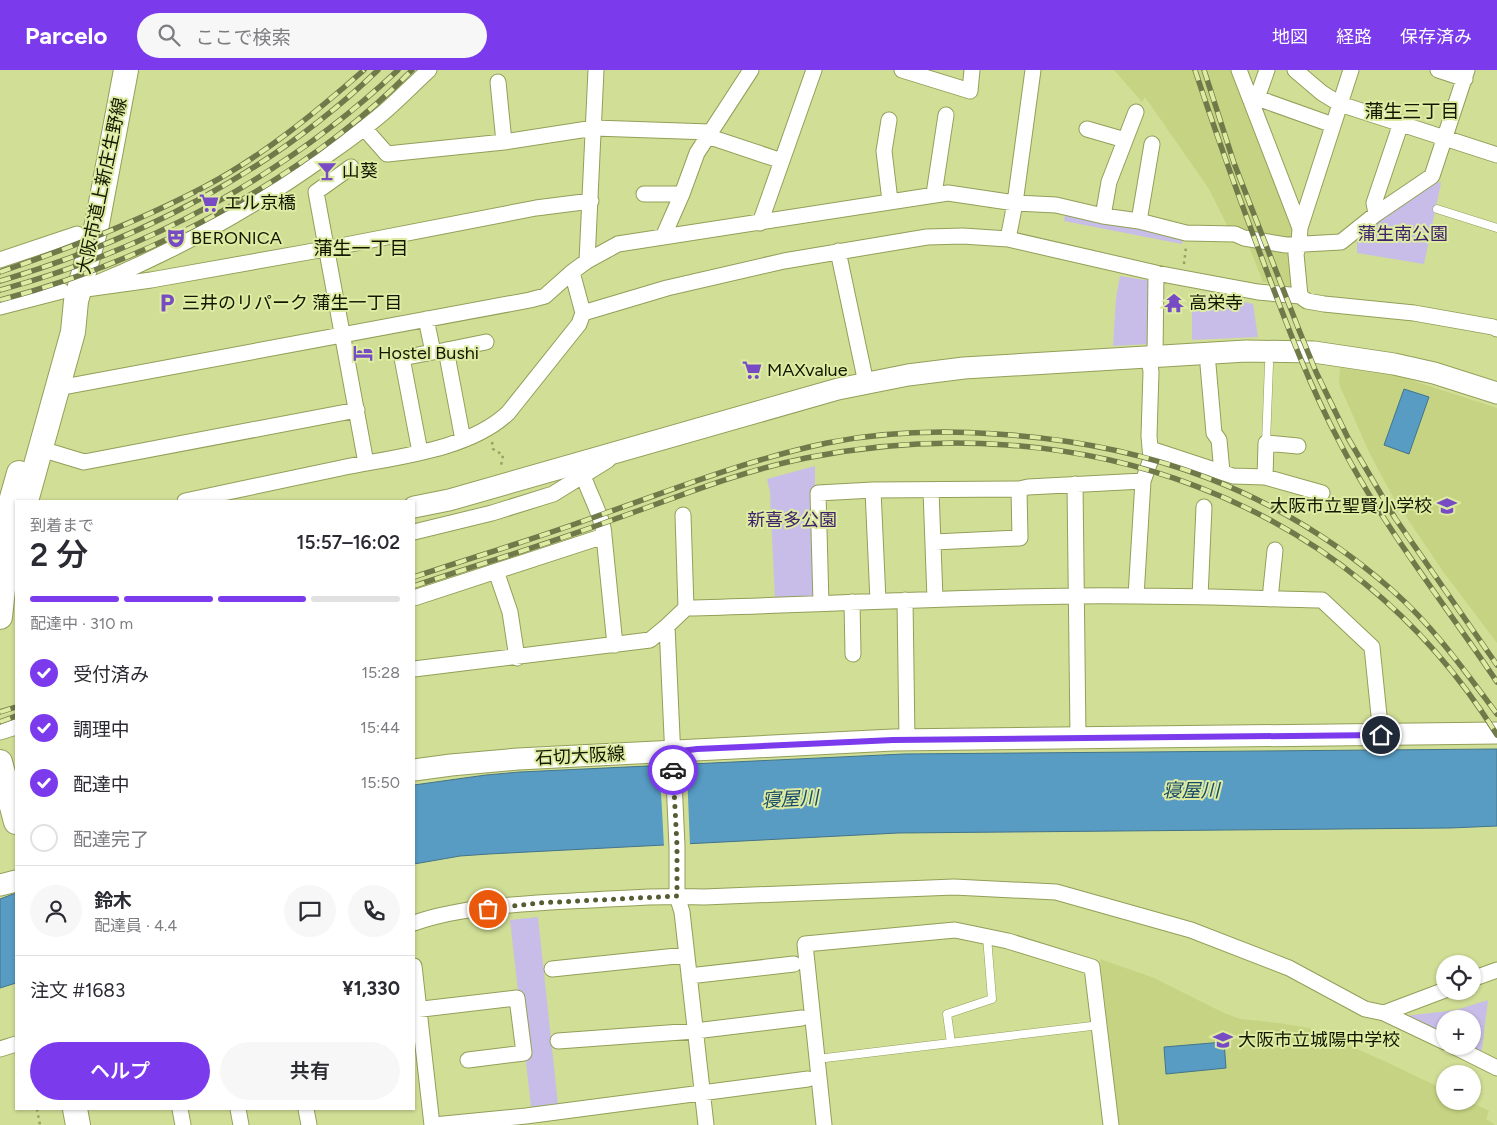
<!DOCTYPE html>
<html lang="ja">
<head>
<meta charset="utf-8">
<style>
	body { margin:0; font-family:Figtree,"Noto Sans JP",sans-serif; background:#f7f7f7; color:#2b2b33; height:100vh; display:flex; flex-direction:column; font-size:19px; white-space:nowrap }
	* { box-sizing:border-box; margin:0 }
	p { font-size:16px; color:#7c7c81 }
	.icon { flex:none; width:28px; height:28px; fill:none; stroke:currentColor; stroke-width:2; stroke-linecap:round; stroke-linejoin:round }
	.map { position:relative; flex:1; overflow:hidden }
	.drawer { position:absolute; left:15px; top:430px; width:400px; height:610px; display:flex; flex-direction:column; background:#fff; border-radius:0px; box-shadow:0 1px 4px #0004 }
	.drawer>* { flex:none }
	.fabs { position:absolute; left:1436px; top:885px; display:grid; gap:10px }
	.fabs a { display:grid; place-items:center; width:45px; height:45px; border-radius:50%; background:#fff; box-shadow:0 1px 4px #0004; font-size:25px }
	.pin { position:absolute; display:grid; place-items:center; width:42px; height:42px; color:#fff; margin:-21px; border:2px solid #fff; border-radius:50%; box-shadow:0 1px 5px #0007 }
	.courier { position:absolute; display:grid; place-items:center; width:50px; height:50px; margin:-25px; border:4px solid #7c3aed; border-radius:50%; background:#fff; color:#222; box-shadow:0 1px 6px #0007 }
	.overview em { font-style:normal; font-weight:600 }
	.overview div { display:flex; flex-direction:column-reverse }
	.overview { display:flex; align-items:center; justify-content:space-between; height:85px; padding:0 15px }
	h1 { font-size:32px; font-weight:600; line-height:38px }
	.bar { display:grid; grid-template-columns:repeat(4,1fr); gap:8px 5px; align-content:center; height:60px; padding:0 15px }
	.bar i { height:6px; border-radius:4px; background:#e1e1e2 }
	.bar .current { background:#7c3aed }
	.bar p { grid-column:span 4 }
	.line { display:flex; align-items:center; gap:12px; padding:0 15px; border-top:1px solid #e1e1e2 }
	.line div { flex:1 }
	.round { display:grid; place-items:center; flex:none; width:52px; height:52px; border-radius:26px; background:#f7f7f7 }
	ol { padding:0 15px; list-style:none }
	li { display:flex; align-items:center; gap:15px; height:55px }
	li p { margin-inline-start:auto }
	li .icon { padding:5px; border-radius:50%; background:#7c3aed; color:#fff; stroke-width:4 }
	li:last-child { color:#7c7c81 }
	li i { width:28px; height:28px; border:2px solid #e1e1e2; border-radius:50% }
	.action { display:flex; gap:10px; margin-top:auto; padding:10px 15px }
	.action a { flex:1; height:58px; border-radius:30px; background:#7c3aed; color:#fff; font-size:20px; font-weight:600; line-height:58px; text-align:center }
	.action a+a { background:#f7f7f7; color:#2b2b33 }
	header { display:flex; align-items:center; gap:30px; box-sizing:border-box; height:70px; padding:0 25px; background:#7c3aed; color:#fff }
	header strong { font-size:24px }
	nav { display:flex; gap:28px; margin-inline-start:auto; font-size:18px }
	.search { width:350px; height:45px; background:#f7f7f7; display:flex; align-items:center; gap:12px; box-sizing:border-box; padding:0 18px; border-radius:28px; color:#7c7c81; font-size:19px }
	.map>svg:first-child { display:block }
	.built { fill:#c5d382 }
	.green { fill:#c8bde8 }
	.water { fill:#589cc4; stroke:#437489 }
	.pier { fill:#d1de95 }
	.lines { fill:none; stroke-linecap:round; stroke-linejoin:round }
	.lane-casing { stroke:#939f59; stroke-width:9 }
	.street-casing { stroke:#939f59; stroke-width:17 }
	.secondary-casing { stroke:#939f59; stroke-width:23 }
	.primary-casing { stroke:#939f59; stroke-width:26 }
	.path { stroke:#96a067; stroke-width:2.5; stroke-dasharray:2.5 4; stroke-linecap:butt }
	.lane { stroke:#fff; stroke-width:8 }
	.street { stroke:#fff; stroke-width:15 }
	.secondary { stroke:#fff; stroke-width:21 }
	.primary { stroke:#fff; stroke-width:24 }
	.rail-casing { stroke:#707949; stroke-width:5.5 }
	.rail { stroke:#deeba2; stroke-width:4; stroke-dasharray:11; stroke-linecap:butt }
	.done { stroke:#565d34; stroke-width:5; stroke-dasharray:0 9 }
	.route { stroke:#7c3aed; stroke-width:6 }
	.labels { text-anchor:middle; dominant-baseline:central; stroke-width:4; stroke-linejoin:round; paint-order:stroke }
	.poi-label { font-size:18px; fill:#131700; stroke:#deeba2; text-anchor:start }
	.street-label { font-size:18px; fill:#131700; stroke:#deeba2 }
	.park-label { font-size:18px; fill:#3e216b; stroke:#deeba2 }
	.neighbourhood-label { font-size:19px; fill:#131700; stroke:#deeba2 }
	.water-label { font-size:19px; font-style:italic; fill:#164b68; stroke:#deeba2 }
</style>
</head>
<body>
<header>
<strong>Parcelo</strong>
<div class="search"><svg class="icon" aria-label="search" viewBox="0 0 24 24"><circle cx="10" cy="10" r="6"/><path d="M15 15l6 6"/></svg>ここで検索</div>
<nav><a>地図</a><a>経路</a><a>保存済み</a></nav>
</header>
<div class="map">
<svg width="1497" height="1055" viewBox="0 0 1497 1055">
	<rect width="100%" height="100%" fill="#d1de95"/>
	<path class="built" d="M1114 0H1231L1295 162 1285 170 1291 185 1292 215 1289 217 1263 212 1249 176 1229 159 1209 119 1145 27 1142 32Z
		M1340 298 1398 306 1497 338V573L1442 500 1393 427 1369 382 1339 314Z
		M1100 889 1154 908 1224 943 1240 949 1278 953 1309 958 1384 991 1445 1020V1031H1468L1489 1041 1486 1049 1495 1055H1119Z"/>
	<path class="green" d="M1438 112 1441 113 1424 194 1357 183V167L1378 150Z
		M1065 144 1184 166 1182 174 1064 151Z
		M1120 206 1152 211 1150 274 1113 276 1116 228Z
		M1203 223 1253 234 1258 267 1192 270V240H1198Z
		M815 396V417H813L815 523 810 529 775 532 770 422 767 409Z
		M538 847 558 1034 531 1037 510 850Z
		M1488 930 1481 987 1460 976H1472V949H1445V969L1405 946 1456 940Z"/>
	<path class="water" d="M1404 319 1429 327 1409 384 1384 375Z
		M1497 679V756L1450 758 898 763 489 784 460 786 414 794V715L486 705 520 702 904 684Z
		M16 823V913L0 918V829Z
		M1224 972 1226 998 1166 1004 1164 977Z"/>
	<path class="pier" d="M699 691 691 696 687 703 690 775 664 777 660 704 654 696V693Z"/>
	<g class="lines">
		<defs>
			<path id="lane" d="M1437 139 1497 158
				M1266 373 1269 294
				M951 973 947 944 992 929 987 867
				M817 989 1100 955"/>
			<path id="street" d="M902 0 970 21 972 0
				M1239 0 1300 158 1299 174 1296 184 1300 226
				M1295 0 1322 23 1340 34 1497 85
				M1438 0 1465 9
				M498 12 504 72
				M1257 28 1267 0
				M1250 29 1257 28 1333 55
				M889 50 884 81 890 131
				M364 58 387 84 504 72 594 58 710 62
				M1087 59 1125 70
				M707 66 782 91
				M351 97 316 122 366 393
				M644 124H682
				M934 124 946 45
				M1376 144 1374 133 1401 53
				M1103 146 1109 112 1136 42
				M1139 151 1152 74
				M760 153 814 0
				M1300 158 1351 0
				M663 167 682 124 697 83 751 0
				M1008 169 1015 133 1033 0
				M838 181 866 313
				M0 190 77 164
				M587 191 618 174 948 123 1015 133 1056 135 1103 146 1139 151 1186 163 1235 164 1244 168 1286 175 1341 172 1376 144 1432 106 1467 0
				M97 213C177 180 253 138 323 88 347 71 372 54 393 34 405 23 417 11 429 0
				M79 220 151 210 325 179 536 138 591 131
				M0 237 62 221
				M583 243 572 202 587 191 596 0
				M446 280 463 370
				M437 282 486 272
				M1155 285 1156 203
				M1208 295 1214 363 1219 370 1222 402
				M58 318 530 230 545 226 572 202
				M41 379 84 392 357 340
				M1151 379 1233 406 1265 407 1322 423
				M420 382 402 288 433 282 426 249
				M1265 407 1266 373 1298 376
				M586 413C591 427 604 451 604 466
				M1075 414 1078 667
				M873 420 878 531
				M931 420 935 529
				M185 431C237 420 289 409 341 398 393 387 468 381 508 343L579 254 583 243 667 218 784 191 927 167 963 166 1008 169 1156 203 1258 222 1300 226 1307 231 1324 234 1414 243 1493 257 1497 259
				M683 445 686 538
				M414 462 492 443 553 424 608 390
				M934 472 1020 468 1019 419
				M496 501 510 542 517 588
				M1136 526 1143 411 1151 389 1149 366 1151 302 1149 287
				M1200 527 1204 437
				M414 528 604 466 615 575
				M1270 529 1275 480
				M905 530 907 669
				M852 532 853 584
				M821 534 818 423 873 420 1019 419 1028 417 1143 411
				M667 556 677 776V826L682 842 706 1055
				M414 599 650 570 667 556 686 538C816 535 946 527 1076 526 1158 525 1240 528 1322 530L1372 577 1381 665
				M0 662 16 657
				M414 853C465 835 536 833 590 830 628 828 666 825 704 827L954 817 1056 822 1191 860 1289 898 1365 939 1384 943 1445 972
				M414 896 432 1055
				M552 899 686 885
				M689 906 794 894
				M1472 909 1497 900
				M414 940 517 928 524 983 468 990
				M1384 943 1445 920
				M558 971 695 961 802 948
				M1453 976 1497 998
				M0 979 16 974
				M180 1039 183 1055
				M238 1039 241 1055
				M306 1039 309 1055
				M434 1055 526 1046 808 1009
				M824 1055 805 874 955 860 1008 871 1092 897 1111 1055"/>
			<path id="secondary" d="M414 437 449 430 838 319 908 305 964 298 1246 281 1314 282 1394 294 1434 303 1497 323
				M414 700 451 695 518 689 893 670 1497 663
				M0 815 16 811"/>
			<path id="primary" d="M26 431 73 262 76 231 97 154 126 0
				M0 547 9 464 8 442 19 403
				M0 692 16 752
				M75 1039 78 1055"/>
		</defs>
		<use href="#lane" class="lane-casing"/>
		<use href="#street" class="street-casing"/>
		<use href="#secondary" class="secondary-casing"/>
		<use href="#primary" class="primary-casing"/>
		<path class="path" d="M1184 194 1186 177
			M492 372 493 379 503 385 501 396
			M37 1039 40 1055"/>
		<use href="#lane" class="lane"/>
		<use href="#street" class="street"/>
		<use href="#secondary" class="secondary"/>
		<use href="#primary" class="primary"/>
		<defs>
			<path id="rail" d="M1195 0C1217 67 1241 133 1266 199 1288 258 1310 317 1340 373 1384 458 1444 533 1497 612
				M1204 0 1234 93 1299 260 1316 302 1348 368 1395 448 1497 595
				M0 202C70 178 140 151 206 116 264 85 315 43 364 0
				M0 211C139 170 273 101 378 0
				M0 220C148 180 286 105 398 0
				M0 230C147 192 305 109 412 0
				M414 507C477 486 541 467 603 444 677 418 750 389 827 373 882 362 940 360 996 364 1146 373 1278 420 1392 520 1433 556 1465 601 1497 644
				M414 516C477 495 541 476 604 453 670 430 736 402 806 388 1076 334 1349 426 1497 665
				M0 642 16 637
				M0 652 16 646"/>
		</defs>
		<use href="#rail" class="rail-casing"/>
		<use href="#rail" class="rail"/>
	</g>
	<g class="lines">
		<path class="done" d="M488 839 538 833 677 826V776L673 700"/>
		<path class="route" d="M673 700V682L697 679 893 670 1381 665"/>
	</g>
	<defs>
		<symbol id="bar-bare" viewBox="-9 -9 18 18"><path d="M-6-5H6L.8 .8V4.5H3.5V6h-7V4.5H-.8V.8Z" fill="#774bc3" stroke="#deeba2" stroke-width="2.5" paint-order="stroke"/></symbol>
		<symbol id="supermarket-bare" viewBox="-9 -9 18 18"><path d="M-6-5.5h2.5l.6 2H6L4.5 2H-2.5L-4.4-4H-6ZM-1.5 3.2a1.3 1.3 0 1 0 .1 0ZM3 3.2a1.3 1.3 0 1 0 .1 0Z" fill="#774bc3" stroke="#deeba2" stroke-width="2.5" paint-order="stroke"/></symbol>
		<symbol id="theatre-bare" viewBox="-9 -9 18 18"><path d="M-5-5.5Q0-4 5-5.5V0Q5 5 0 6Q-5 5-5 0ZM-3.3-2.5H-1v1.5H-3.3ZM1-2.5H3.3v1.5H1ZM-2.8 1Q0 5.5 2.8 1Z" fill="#774bc3" stroke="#deeba2" stroke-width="2.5" paint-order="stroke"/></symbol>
		<symbol id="parking-bare" viewBox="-9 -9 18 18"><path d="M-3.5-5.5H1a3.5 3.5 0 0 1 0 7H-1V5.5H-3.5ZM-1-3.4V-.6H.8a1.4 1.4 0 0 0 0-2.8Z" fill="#774bc3" stroke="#deeba2" stroke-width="2.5" paint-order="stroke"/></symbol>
		<symbol id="temple-bare" viewBox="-9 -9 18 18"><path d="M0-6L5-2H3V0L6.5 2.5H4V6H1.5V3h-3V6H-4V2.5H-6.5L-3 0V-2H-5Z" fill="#774bc3" stroke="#deeba2" stroke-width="2.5" paint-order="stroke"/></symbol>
		<symbol id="hotel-bare" viewBox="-9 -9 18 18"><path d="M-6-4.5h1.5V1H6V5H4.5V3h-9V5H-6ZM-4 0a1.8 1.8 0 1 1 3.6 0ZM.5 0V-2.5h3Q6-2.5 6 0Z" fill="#774bc3" stroke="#deeba2" stroke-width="2.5" paint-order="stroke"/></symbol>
		<symbol id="school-bare" viewBox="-9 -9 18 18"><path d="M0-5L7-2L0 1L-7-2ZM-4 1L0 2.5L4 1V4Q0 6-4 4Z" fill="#774bc3" stroke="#deeba2" stroke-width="2.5" paint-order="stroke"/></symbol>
	</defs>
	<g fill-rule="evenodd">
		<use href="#bar-bare" x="313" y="87" width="28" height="28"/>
		<use href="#supermarket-bare" x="195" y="119" width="28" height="28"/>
		<use href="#theatre-bare" x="162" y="154" width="28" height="28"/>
		<use href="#parking-bare" x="153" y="219" width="28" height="28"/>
		<use href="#temple-bare" x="1160" y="219" width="28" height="28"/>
		<use href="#hotel-bare" x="349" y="269" width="28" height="28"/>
		<use href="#supermarket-bare" x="738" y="286" width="28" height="28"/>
		<use href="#school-bare" x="1433" y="422" width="28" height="28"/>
		<use href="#school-bare" x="1209" y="956" width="28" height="28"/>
	</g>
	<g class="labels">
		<g class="poi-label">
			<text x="342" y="101">山葵</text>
			<text x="224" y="133">エル京橋</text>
			<text x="191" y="168">BERONICA</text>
			<text x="182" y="233">三井のリパーク 蒲生一丁目</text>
			<text x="1189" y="233">高栄寺</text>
			<text x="378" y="283">Hostel Bushi</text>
			<text x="767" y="300">MAXvalue</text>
			<text x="1432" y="436" text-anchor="end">大阪市立聖賢小学校</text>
			<text x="1238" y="970">大阪市立城陽中学校</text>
		</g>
		<g class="street-label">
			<text transform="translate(102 116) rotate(-78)">大阪市道上新庄生野線</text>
			<text transform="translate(580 686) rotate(-3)">石切大阪線</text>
		</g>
		<g class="park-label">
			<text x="1403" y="164">蒲生南公園</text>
			<text x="792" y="450">新喜多公園</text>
		</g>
		<g class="neighbourhood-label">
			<text x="1412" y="41">蒲生三丁目</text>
			<text x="361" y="178">蒲生一丁目</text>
		</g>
		<g class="water-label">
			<text x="1191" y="720">寝屋川</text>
			<text transform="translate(790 729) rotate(-3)">寝屋川</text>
		</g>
	</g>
</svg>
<div class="fabs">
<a><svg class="icon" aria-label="locate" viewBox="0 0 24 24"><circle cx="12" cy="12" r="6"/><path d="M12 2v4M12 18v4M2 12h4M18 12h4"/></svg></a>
<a>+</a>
<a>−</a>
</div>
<div class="pin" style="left:488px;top:839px;background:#ea580c"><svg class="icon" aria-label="bag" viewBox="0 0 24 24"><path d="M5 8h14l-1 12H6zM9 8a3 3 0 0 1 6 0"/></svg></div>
<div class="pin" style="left:1381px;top:665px;background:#1f2937"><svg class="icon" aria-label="home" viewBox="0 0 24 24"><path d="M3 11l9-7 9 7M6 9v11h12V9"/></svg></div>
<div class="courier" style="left:673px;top:700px"><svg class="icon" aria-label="car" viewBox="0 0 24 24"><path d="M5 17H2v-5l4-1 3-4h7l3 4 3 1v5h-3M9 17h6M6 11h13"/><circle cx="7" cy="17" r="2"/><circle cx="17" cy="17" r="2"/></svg></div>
<section class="drawer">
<div class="overview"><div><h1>2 分</h1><p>到着まで</p></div><em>15:57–16:02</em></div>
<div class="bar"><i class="current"></i><i class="current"></i><i class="current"></i><i></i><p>配達中 · 310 m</p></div>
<ol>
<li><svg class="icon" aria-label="check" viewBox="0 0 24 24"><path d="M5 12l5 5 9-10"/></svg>受付済み<p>15:28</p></li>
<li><svg class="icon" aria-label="check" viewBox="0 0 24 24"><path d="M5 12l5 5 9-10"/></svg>調理中<p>15:44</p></li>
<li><svg class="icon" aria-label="check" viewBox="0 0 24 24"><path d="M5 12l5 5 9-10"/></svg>配達中<p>15:50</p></li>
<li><i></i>配達完了</li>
</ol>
<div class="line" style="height:90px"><a class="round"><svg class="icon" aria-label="person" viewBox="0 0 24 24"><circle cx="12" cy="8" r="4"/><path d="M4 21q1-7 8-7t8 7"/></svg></a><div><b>鈴木</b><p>配達員 · 4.4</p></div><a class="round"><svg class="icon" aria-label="chat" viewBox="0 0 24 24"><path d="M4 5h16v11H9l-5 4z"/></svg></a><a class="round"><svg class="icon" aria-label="phone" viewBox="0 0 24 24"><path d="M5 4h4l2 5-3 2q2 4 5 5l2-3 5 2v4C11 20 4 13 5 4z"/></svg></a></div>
<div class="line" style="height:65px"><div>注文 #1683</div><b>¥1,330</b></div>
<div class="action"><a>ヘルプ</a><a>共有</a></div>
</section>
</div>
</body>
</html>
